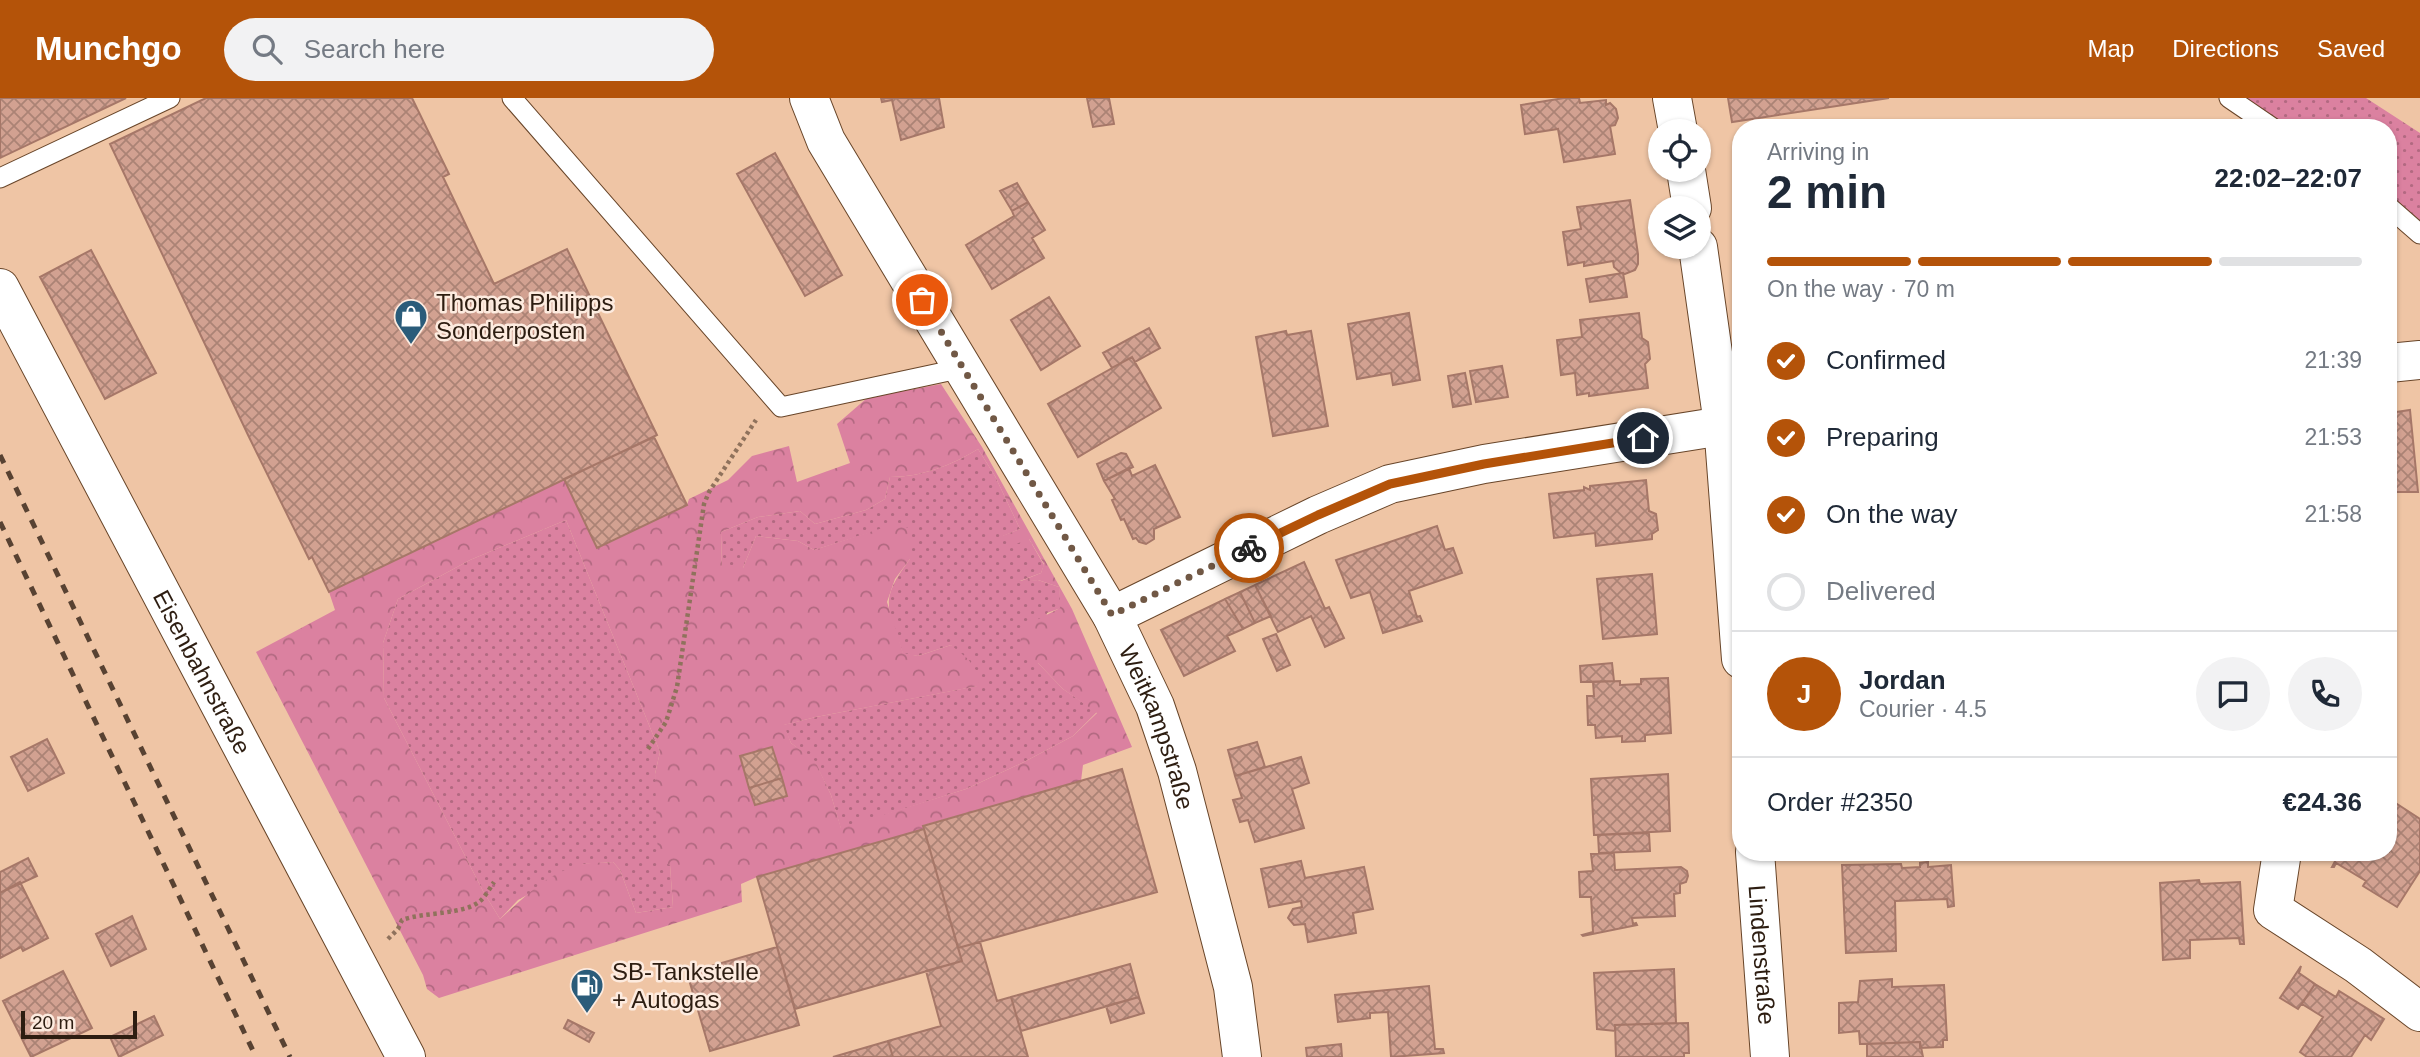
<!DOCTYPE html>
<html lang="en">
<head>
<meta charset="utf-8">
<style>
	body { margin:0; font-family:Arial,sans-serif; background:#f2f2f3; color:#1f2937; height:100vh; display:flex; flex-direction:column; font-size:26px; white-space:nowrap }
	* { box-sizing:border-box; margin:0 }
	p { font-size:23px; color:#747a83 }
	.icon { flex:none; width:38px; height:38px; fill:none; stroke:currentColor; stroke-width:2; stroke-linecap:round; stroke-linejoin:round }
	.map { position:relative; flex:1; overflow:hidden }
	.panel { position:absolute; left:1732px; top:21px; width:665px; height:742px; display:flex; flex-direction:column; background:#fff; border-radius:28px; box-shadow:0 2px 5px #0004 }
	.panel>* { flex:none }
	.fabs { position:absolute; left:1648px; top:21px; display:grid; gap:14px }
	.fabs a { display:grid; place-items:center; width:63px; height:63px; border-radius:50%; background:#fff; box-shadow:0 2px 5px #0004; font-size:35px }
	.scale { position:absolute; left:21px; bottom:18px; width:116px; box-sizing:border-box; padding-left:7px; border:4px solid #2d1d11; border-top:0; font-size:19px; line-height:24px; white-space:nowrap; color:#2d1d11; -webkit-text-stroke:5px #fdebdf; paint-order:stroke }
	.pin { position:absolute; display:grid; place-items:center; width:60px; height:60px; color:#fff; margin:-30px; border:4px solid #fff; border-radius:50%; box-shadow:0 2px 7px #0007 }
	.courier { position:absolute; display:grid; place-items:center; width:70px; height:70px; margin:-35px; border:5px solid #b45309; border-radius:50%; background:#fff; color:#222; box-shadow:0 2px 9px #0007 }
	.summary em { font-style:normal; font-weight:700 }
	.summary div { display:flex; flex-direction:column-reverse }
	.summary { display:flex; align-items:center; justify-content:space-between; height:119px; padding:0 35px }
	h1 { font-size:46px; font-weight:700; line-height:52px }
	.bar { display:grid; grid-template-columns:repeat(4,1fr); gap:10px 7px; align-content:center; height:84px; padding:0 35px }
	.bar i { height:9px; border-radius:5px; background:#e0e1e3 }
	.bar .current { background:#b45309 }
	.bar p { grid-column:span 4 }
	.line { display:flex; align-items:center; gap:18px; padding:0 35px; border-top:2px solid #e0e1e3 }
	.line div { flex:1 }
	.round { display:grid; place-items:center; flex:none; width:74px; height:74px; border-radius:37px; background:#f2f2f3 }
	ol { padding:0 35px; list-style:none }
	li { display:flex; align-items:center; gap:21px; height:77px }
	li p { margin-inline-start:auto }
	li .icon { padding:7px; border-radius:50%; background:#b45309; color:#fff; stroke-width:4 }
	li:last-child { color:#747a83 }
	li i { width:38px; height:38px; border:4px solid #e0e1e3; border-radius:50% }
	header { display:flex; align-items:center; gap:42px; box-sizing:border-box; height:98px; padding:0 35px; background:#b45309; color:#fff }
	header strong { font-size:33px }
	nav { display:flex; gap:38px; margin-inline-start:auto; font-size:24px }
	.search { width:490px; height:63px; background:#f2f2f3; display:flex; align-items:center; gap:18px; box-sizing:border-box; padding:0 24px; border-radius:38px; color:#747a83; font-size:26px }
	.map>svg:first-child { display:block }
	.grass { fill:url(#grass-dots) }
	.forest { fill:url(#forest-crowns); fill-rule:evenodd }
	.building { fill:url(#building-cross-hatch); stroke:#a67768; stroke-width:2 }
	.lines { fill:none; stroke-linecap:round; stroke-linejoin:round }
	.service-casing { stroke:#684529; stroke-width:21 }
	.minor-casing { stroke:#684529; stroke-width:40 }
	.path { stroke:#8f725c; stroke-width:4.5; stroke-dasharray:3.5 3.5; stroke-linecap:butt }
	.service { stroke:#fff; stroke-width:19 }
	.minor { stroke:#fff; stroke-width:38 }
	.rail { stroke:#584232; stroke-width:5; stroke-dasharray:9 9; stroke-linecap:butt }
	.done { stroke:#715845; stroke-width:7; stroke-dasharray:0 12.6 }
	.route { stroke:#b45309; stroke-width:9 }
	.labels { text-anchor:middle; dominant-baseline:central; stroke-width:5; stroke-linejoin:round; paint-order:stroke }
	.poi-label { font-size:24px; fill:#2d1d11; stroke:#fdebdf; text-anchor:start }
	.street-label { font-size:24px; fill:#2d1d11; stroke:#fdebdf }
</style>
</head>
<body>
<header>
<strong>Munchgo</strong>
<div class="search"><svg class="icon" aria-label="search" viewBox="0 0 24 24"><circle cx="10" cy="10" r="6"/><path d="M15 15l6 6"/></svg>Search here</div>
<nav><a>Map</a><a>Directions</a><a>Saved</a></nav>
</header>
<div class="map">
<svg width="2420" height="959" viewBox="0 0 2420 959">
	<defs>
		<pattern id="grass-dots" width="8" height="8" patternUnits="userSpaceOnUse" patternTransform="scale(1.75)"><rect width="8" height="8" fill="#db81a0"/><path d="M2 2h.1M6 6h.1" fill="none" stroke="#b26981" stroke-width="1.8" stroke-linecap="round"/></pattern>
		<pattern id="forest-crowns" width="20" height="18" patternUnits="userSpaceOnUse" patternTransform="scale(1.75)"><rect width="20" height="18" fill="#db81a0"/><path d="M2 6a3 3 0 1 1 6 0M12 15a3 3 0 1 1 6 0" fill="none" stroke="#b26981"/></pattern>
		<pattern id="building-cross-hatch" width="8" height="8" patternUnits="userSpaceOnUse" patternTransform="scale(1.75)"><rect width="8" height="8" fill="#d2a191"/><path d="M0 0l8 8M0 8l8-8" fill="none" stroke="#ab8375"/></pattern>
	</defs>
	<rect width="100%" height="100%" fill="#efc5a5"/>
	<path class="grass" d="M2229 0H2366L2420 35V136L2389 109V30H2273Z
		M978 351 995 378 1020 431 1003 438 1029 441 1044 467 1041 475 1020 483 1038 482 1059 489 1061 510 1047 515 1038 565 1063 591 1097 614 1073 638 1024 664 966 691 841 731 831 697 815 664 791 645 783 627 816 619 977 588 951 547 918 558 903 556C888 508 878 504 910 461L895 427 814 452 798 443 756 438 743 470H722L721 434 758 419 800 413 815 426 866 412 885 401 890 379C922 379 952 367 978 351Z
		M566 422 660 654 655 676 670 767 673 809 636 815 620 772 613 764 584 766 518 802 500 821 483 793 384 600 383 545 398 501 470 462Z"/>
	<path class="forest" d="M941 286 982 349 1072 511 1132 649 1083 667 1081 683 924 727V731L757 779 741 786 742 804 439 900 427 891 423 877 256 554 335 512 329 494 564 381 598 450 687 407 689 401 728 382 752 358 789 348 797 384 850 365 837 326 867 300ZM978 351 995 378 1020 431 1002 438 1013 447 1029 441 1044 466 1041 475 1016 485 1038 482 1059 489 1060 510 1021 530 1020 557 1038 565 1063 591 1097 615 1073 638 1024 664 966 691 841 730 831 697 815 663 791 645 784 627 816 619 978 588 980 578 968 561 951 547 918 558 903 555 887 504 895 481 910 461 909 430 895 426 814 452 798 443 756 438 743 470H722L721 434 758 419 800 413 815 426 866 412 885 401 890 379C922 379 952 367 978 351ZM566 422 660 654 655 676 658 763 670 767 673 809 636 815 620 772 613 764C604 765 593 764 584 766 549 773 526 798 500 821L483 793 384 600 383 545 398 501 470 462Z"/>
	<path class="building" d="M0 0H126L0 60Z
		M206 0H412L449 76 443 79 494 186 567 151 657 337 329 494 312 459 309 461 249 339 110 46Z
		M881 0H939L944 29 901 42 892 2 882 4Z
		M1087 0H1109L1114 26 1093 29Z
		M1564 0H1579L1580 5 1606 2V7L1610 5 1616 11 1618 20 1615 27 1610 28 1615 56 1564 64 1558 31 1525 36 1521 7Z
		M1728 0H1889L1732 24Z
		M775 55 842 177 805 198 737 76Z
		M1017 85 1028 104 1012 113 1000 93Z
		M1630 102 1638 156V166L1635 172 1625 176 1621 175 1614 169 1613 163 1584 168V164L1568 167 1563 134 1581 131 1577 109Z
		M1028 104 1045 132 1032 140 1044 160 992 191 966 147 1014 118 1012 113Z
		M91 152 156 275 105 301 40 179Z
		M1623 175 1627 199 1590 204 1586 181Z
		M1049 199 1080 248 1041 272 1011 222Z
		M1409 215 1420 282 1393 287 1391 275 1357 281 1348 226Z
		M1639 215 1642 240 1648 244 1650 261 1645 266 1648 290 1589 298V295L1577 297 1575 275 1561 277 1557 242 1582 239 1580 222Z
		M1149 230 1160 250 1135 264 1132 259 1112 270 1103 255Z
		M1286 233 1287 237 1311 233 1328 328 1273 338 1256 239Z
		M1132 259 1161 310 1078 359 1048 306Z
		M1502 268 1508 299 1476 304 1470 273Z
		M1465 275 1471 306 1453 309 1448 278Z
		M2410 312 2418 394H2389V315Z
		M654 339 687 407 597 450 564 381Z
		M1121 355 1126 356 1133 369 1104 383 1097 366Z
		M1155 367 1180 419 1154 431V441L1146 446 1139 444 1136 440 1133 441 1124 421 1121 422 1112 402 1115 401 1104 383 1129 370 1132 378Z
		M1646 382 1649 413 1656 416 1658 432 1652 436V441L1596 448 1595 435 1554 440 1549 396 1584 392V389L1590 392V388Z
		M1437 428 1445 452 1453 450 1462 475 1409 493 1417 519 1420 518 1422 523 1383 535 1370 494 1351 500 1336 462Z
		M1304 464 1325 511 1329 509 1344 540 1325 549 1311 518 1278 534 1255 487Z
		M1652 476 1657 536 1603 541 1597 481Z
		M1255 487 1271 518 1255 525 1240 494Z
		M1240 494 1255 525 1243 531 1225 501Z
		M1225 501 1243 531 1227 538 1235 553 1184 578 1161 532Z
		M1276 536 1290 567 1277 573 1263 541Z
		M1612 565 1614 583 1581 584 1580 568Z
		M1668 580 1671 635 1645 637V643L1622 644V638L1596 640 1595 627H1588L1587 598H1594L1593 584 1620 583V587L1641 586V581Z
		M47 641 64 675 28 693 11 659Z
		M1257 644 1265 669 1235 678 1228 652Z
		M772 649 782 680 749 690 740 658Z
		M1301 659 1309 685 1292 691 1304 730 1255 744 1248 722 1240 724 1233 702 1242 700 1235 678Z
		M1122 671 1157 794 958 850 923 728Z
		M1668 676 1670 733 1594 737 1591 681Z
		M782 680 787 698 755 707 749 690Z
		M2391 702 2420 721V773L2397 809 2363 788 2366 783 2336 765 2334 769H2332L2340 754H2389V706Z
		M924 731 962 863 795 911 757 779Z
		M1649 735 1650 753 1599 755 1598 737Z
		M2130 754H2179L2180 759 2130 761Z
		M1614 755 1615 772 1681 769 1687 773 1688 778 1686 784 1680 786V795L1674 796 1675 818 1632 820 1633 826 1636 825 1637 827 1583 838 1582 837 1593 834 1591 799H1580L1579 774 1593 773 1591 756Z
		M28 760 37 778 0 795V774Z
		M1301 763 1305 780 1364 769 1373 811 1353 815 1356 835 1308 844 1305 826 1294 827 1288 820 1293 811 1302 809 1301 803 1269 809 1261 771Z
		M1928 764V769L1951 767 1954 808 1948 809 1947 801 1895 803 1896 853 1846 855 1842 767 1901 766 1902 770 1920 769V765Z
		M2199 782 2200 786 2240 784 2244 846H2240L2239 840 2190 842V860L2163 862 2160 785Z
		M20 784 48 840 23 853 21 849 0 860V795Z
		M132 818 146 851 111 868 96 836Z
		M980 844 997 903 1011 899 1028 959H893L888 943 941 928 926 873 962 863 958 850Z
		M777 849 799 927 710 953 687 875Z
		M1130 866 1139 899 1021 933 1011 899Z
		M2301 868 2299 875 2315 886 2298 911 2280 900Z
		M1674 871 1676 925 1615 927V933L1597 931 1594 875Z
		M63 873 92 930 31 959 3 903Z
		M1892 881V889L1944 887 1947 942H1943V949L1920 950V944L1860 946 1859 933 1839 935V905L1858 904 1860 883Z
		M2315 886 2336 899 2339 893 2384 921 2371 942 2365 937 2351 959H2307L2300 954 2323 919 2302 906Z
		M1429 888 1435 951H1443L1444 955 1391 959 1388 914 1370 915V920L1338 924 1335 897Z
		M1139 899 1144 915 1111 925 1106 908Z
		M154 918 163 937 119 959 110 939Z
		M568 922 594 935 589 944 564 930Z
		M1688 925 1689 955H1684V959H1616L1615 927Z
		M888 943 893 959H833Z
		M1920 944 1923 959H1867V946Z
		M1341 946 1342 959H1307L1306 950Z"/>
	<g class="lines">
		<defs>
			<path id="service" d="M512 0 781 309 963 270
				M2229 0 2273 30
				M0 80 170 0
				M2389 109 2420 136"/>
			<g id="minor">
				<path id="s1" d="M809 0 826 43 1112 518 1155 608 1177 673 1233 889 1242 959"/>
				<path d="M1672 0 1678 33"/>
				<path d="M1686 72 1692 110"/>
				<path d="M1698 149 1723 326 1741 561"/>
				<path id="s2" d="M0 190 406 959"/>
				<path d="M2389 265 2420 262"/>
				<path d="M1112 518 1318 417 1390 386 1484 366 1741 325"/>
				<path id="s3" d="M1755 754 1770 959"/>
				<path d="M2282 754 2273 812 2358 867 2420 914"/>
			</g>
		</defs>
		<use href="#service" class="service-casing"/>
		<use href="#minor" class="minor-casing"/>
		<path class="path" d="M648 651 666 624 677 589 704 406 709 394 756 322
			M388 841 398 831 402 822C423 814 464 817 480 803 485 799 490 790 494 784"/>
		<use href="#service" class="service"/>
		<use href="#minor" class="minor"/>
		<path class="rail" d="M0 357 290 959
			M0 424 256 959"/>
	</g>
	<g class="lines">
		<path class="done" d="M922 202 1112 517 1249 450"/>
		<path class="route" d="M1249 450 1318 417 1390 386 1484 366 1643 340"/>
	</g>
	<defs>
		<symbol id="shop-pin" viewBox="-11 -11 22 30"><path d="M0 17L-7.5 6A9.5 9.5 0 1 1 7.5 6Z" fill="#2b5c7a" stroke="#fdebdf"/><path d="M-5-2.5h2.3a2.7 3.5 0 0 1 5.4 0H5L5.5 6h-11ZM-1.5-2.5h3a1.5 2.3 0 0 0-3 0Z" fill="#fff"/></symbol>
		<symbol id="fuel-pin" viewBox="-11 -11 22 30"><path d="M0 17L-7.5 6A9.5 9.5 0 1 1 7.5 6Z" fill="#2b5c7a" stroke="#fdebdf"/><path d="M-5.5-6h7V0h2V4h1.3V-2.5L3-4.5l.8-.8L6-3V5H2.5V1h-1V6h-7ZM-4.2-4.7v3.2H.2V-4.7Z" fill="#fff"/></symbol>
	</defs>
	<g fill-rule="evenodd">
		<use href="#shop-pin" x="392" y="199" width="38" height="52"/>
		<use href="#fuel-pin" x="568" y="868" width="38" height="52"/>
	</g>
	<g class="labels">
		<g class="poi-label">
			<text x="436" y="204">Thomas Philipps<tspan x="436" dy="28">Sonderposten</tspan></text>
			<text x="612" y="873">SB-Tankstelle<tspan x="612" dy="28">+ Autogas</tspan></text>
		</g>
		<g class="street-label">
			<text stroke="none"><textPath href="#s2" startOffset="434">Eisenbahnstraße</textPath></text>
			<text stroke="none"><textPath href="#s1" startOffset="721">Weitkampstraße</textPath></text>
			<text stroke="none"><textPath href="#s3" startOffset="103">Lindenstraße</textPath></text>
		</g>
	</g>
</svg>
<div class="fabs">
<a><svg class="icon" aria-label="locate" viewBox="0 0 24 24"><circle cx="12" cy="12" r="6"/><path d="M12 2v4M12 18v4M2 12h4M18 12h4"/></svg></a>
<a><svg class="icon" aria-label="layers" viewBox="0 0 24 24"><path d="M12 4l9 5-9 5-9-5zM3 14l9 5 9-5"/></svg></a>
</div>
<div class="scale">20 m</div>
<div class="pin" style="left:922px;top:202px;background:#ea580c"><svg class="icon" aria-label="bag" viewBox="0 0 24 24"><path d="M5 8h14l-1 12H6zM9 8a3 3 0 0 1 6 0"/></svg></div>
<div class="pin" style="left:1643px;top:340px;background:#1f2937"><svg class="icon" aria-label="home" viewBox="0 0 24 24"><path d="M3 11l9-7 9 7M6 9v11h12V9"/></svg></div>
<div class="courier" style="left:1249px;top:450px"><svg class="icon" aria-label="bike" viewBox="0 0 24 24"><circle cx="6" cy="16" r="4"/><circle cx="18" cy="16" r="4"/><path d="M6 16l4-8h5l3 8M10 8l3 8H6M13 5h3"/></svg></div>
<section class="panel">
<div class="summary"><div><h1>2 min</h1><p>Arriving in</p></div><em>22:02–22:07</em></div>
<div class="bar"><i class="current"></i><i class="current"></i><i class="current"></i><i></i><p>On the way · 70 m</p></div>
<ol>
<li><svg class="icon" aria-label="check" viewBox="0 0 24 24"><path d="M5 12l5 5 9-10"/></svg>Confirmed<p>21:39</p></li>
<li><svg class="icon" aria-label="check" viewBox="0 0 24 24"><path d="M5 12l5 5 9-10"/></svg>Preparing<p>21:53</p></li>
<li><svg class="icon" aria-label="check" viewBox="0 0 24 24"><path d="M5 12l5 5 9-10"/></svg>On the way<p>21:58</p></li>
<li><i></i>Delivered</li>
</ol>
<div class="line" style="height:126px"><b class="round" style="background:#b45309;color:#fff">J</b><div><b>Jordan</b><p>Courier · 4.5</p></div><a class="round"><svg class="icon" aria-label="chat" viewBox="0 0 24 24"><path d="M4 5h16v11H9l-5 4z"/></svg></a><a class="round"><svg class="icon" aria-label="phone" viewBox="0 0 24 24"><path d="M5 4h4l2 5-3 2q2 4 5 5l2-3 5 2v4C11 20 4 13 5 4z"/></svg></a></div>
<div class="line" style="height:91px"><div>Order #2350</div><b>€24.36</b></div>
</section>
</div>
</body>
</html>
